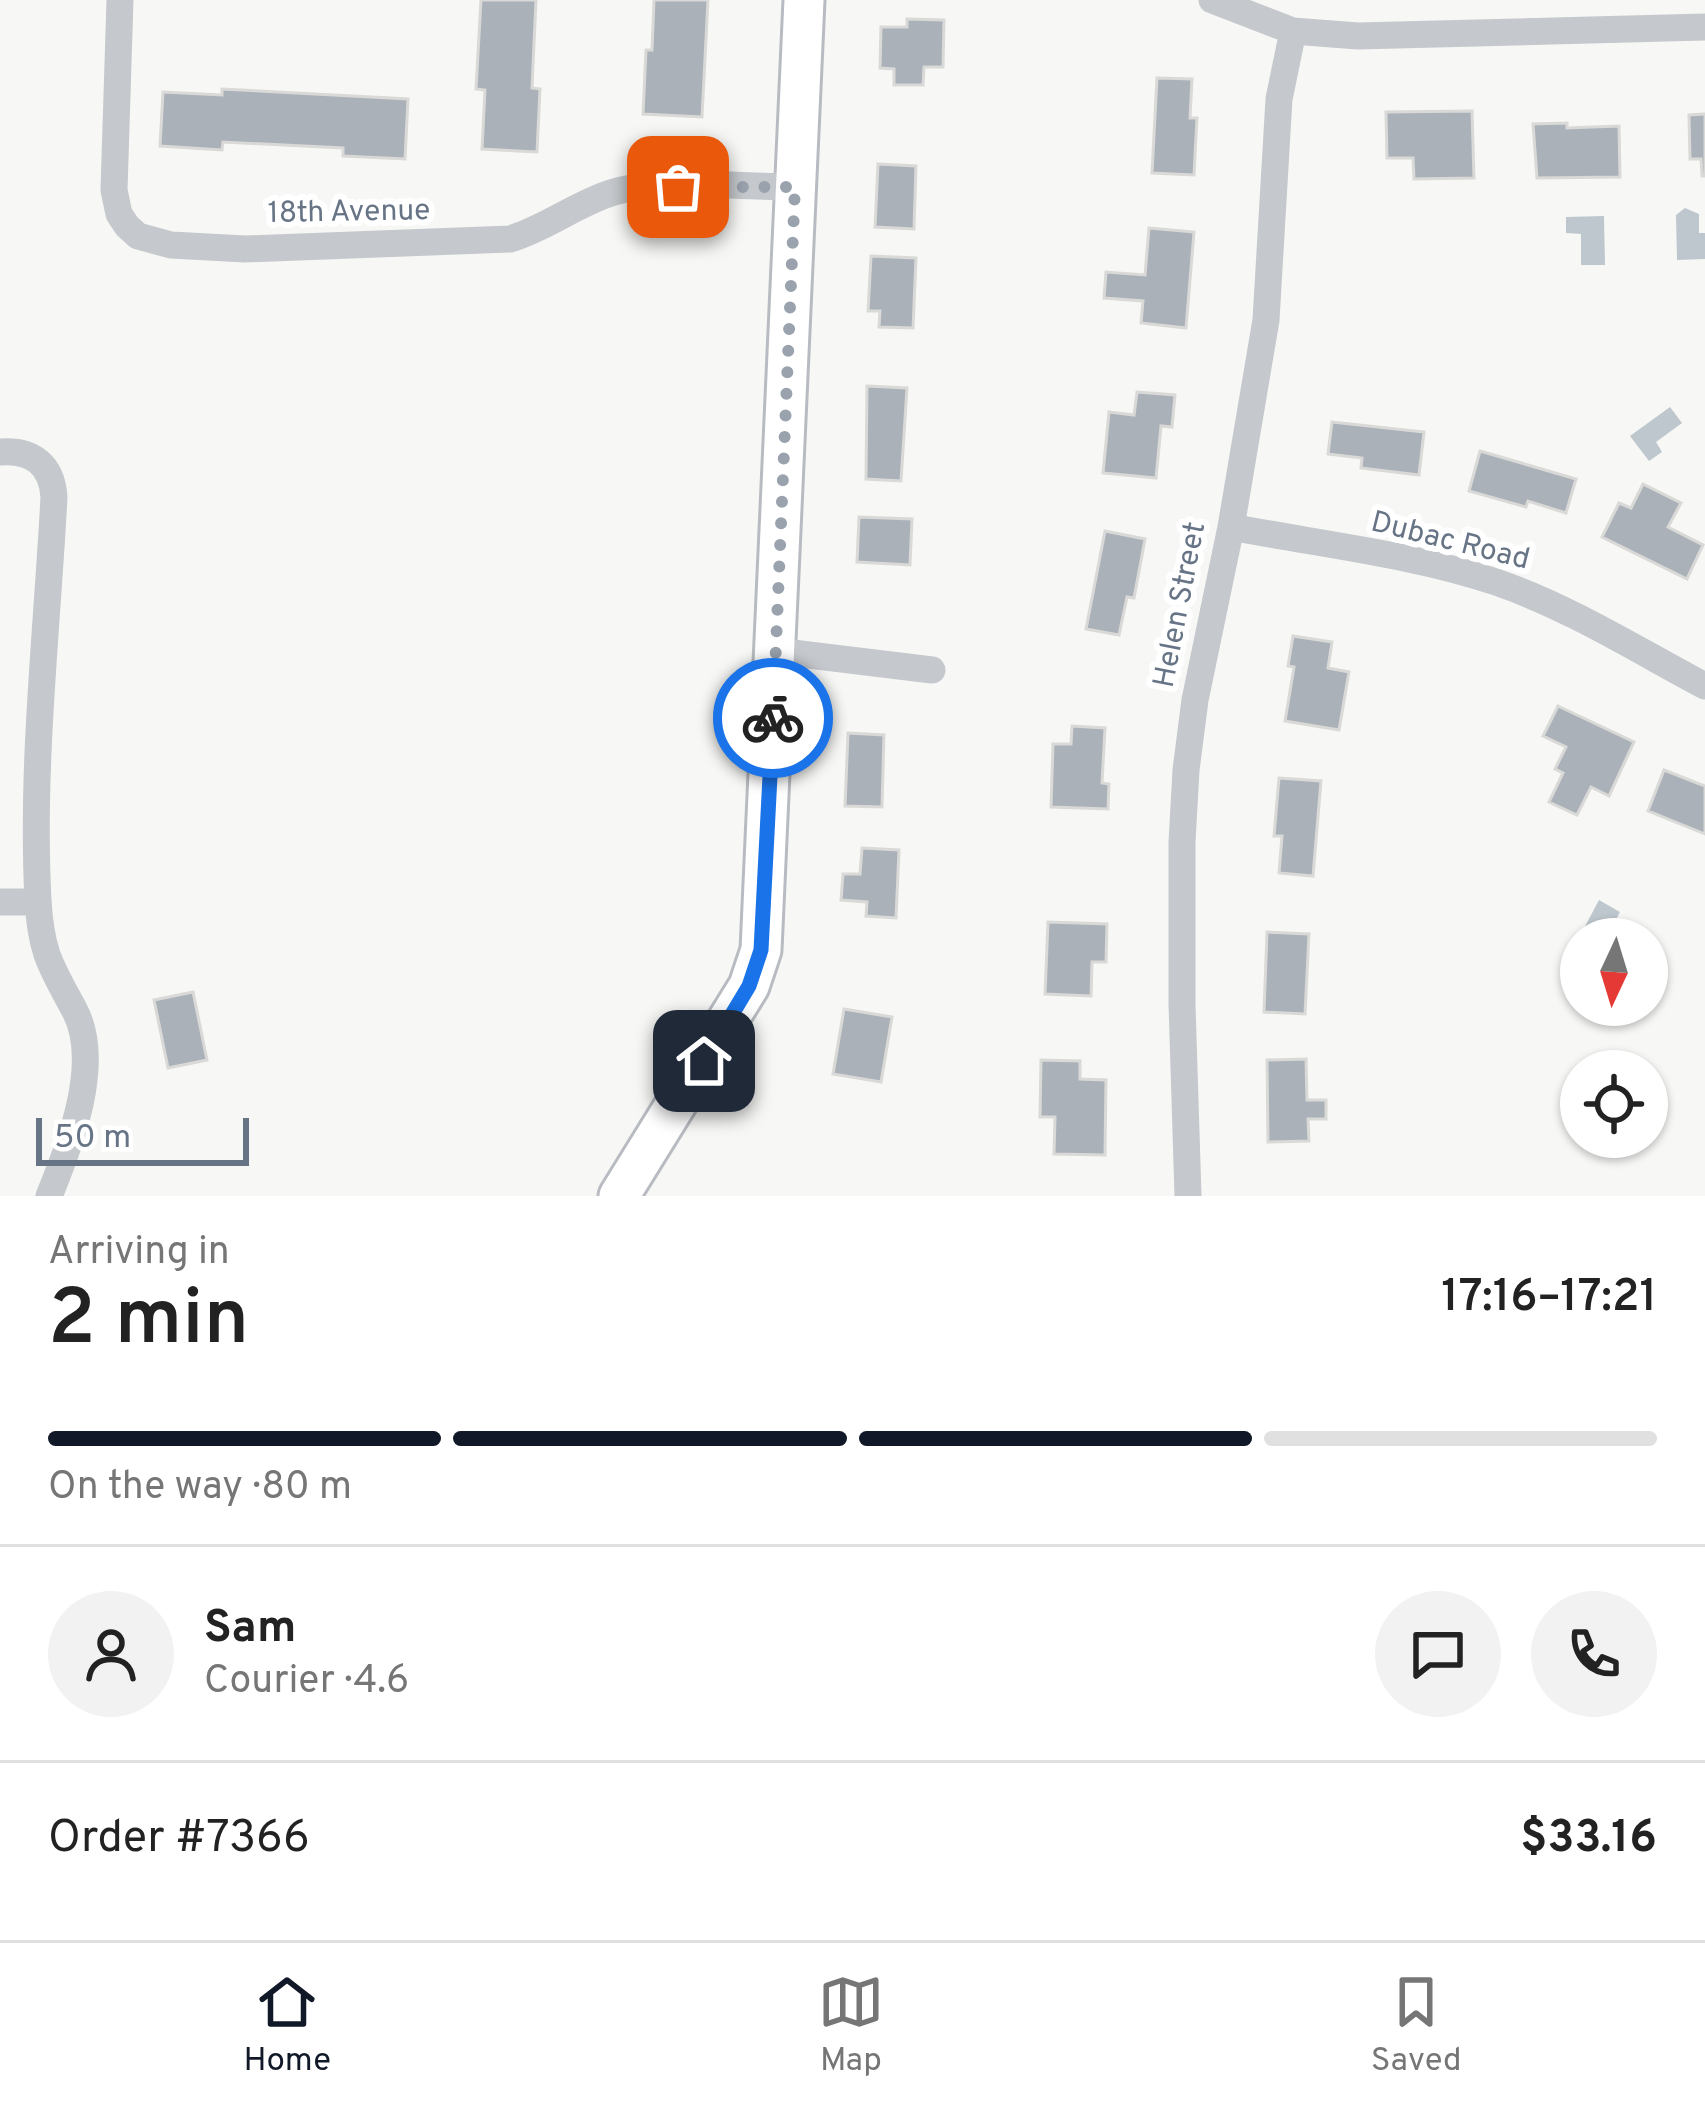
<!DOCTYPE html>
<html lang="en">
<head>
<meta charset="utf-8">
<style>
	body { margin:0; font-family:Overpass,sans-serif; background:#f2f2f2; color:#222; height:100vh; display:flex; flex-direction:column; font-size:45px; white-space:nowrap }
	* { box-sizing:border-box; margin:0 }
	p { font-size:39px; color:#767676 }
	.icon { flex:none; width:66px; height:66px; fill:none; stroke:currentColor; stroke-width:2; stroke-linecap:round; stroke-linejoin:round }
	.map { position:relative; height:1196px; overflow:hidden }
	.side { display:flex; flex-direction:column; background:#fff; flex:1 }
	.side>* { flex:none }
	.needle { width:78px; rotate:184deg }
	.tools { position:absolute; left:1560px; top:918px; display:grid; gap:24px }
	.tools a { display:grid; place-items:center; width:108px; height:108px; border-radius:50%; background:#fff; box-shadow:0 3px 9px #0004; font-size:60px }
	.scale { position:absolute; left:36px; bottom:30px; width:213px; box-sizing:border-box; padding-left:12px; border:6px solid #677486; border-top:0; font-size:33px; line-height:42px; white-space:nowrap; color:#677486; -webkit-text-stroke:9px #fff; paint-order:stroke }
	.pin { position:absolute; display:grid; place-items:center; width:102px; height:102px; color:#fff; margin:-51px; border-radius:24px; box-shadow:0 6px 18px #0006 }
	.courier { position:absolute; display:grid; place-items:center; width:120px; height:120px; margin:-60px; border:9px solid #1a73e8; border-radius:50%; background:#fff; color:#222; box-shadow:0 3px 15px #0007 }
	.head em { font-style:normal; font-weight:600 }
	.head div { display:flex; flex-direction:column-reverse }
	.head { display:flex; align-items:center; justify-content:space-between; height:204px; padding:0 48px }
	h1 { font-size:78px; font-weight:600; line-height:90px }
	.bar { display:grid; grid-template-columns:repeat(4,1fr); gap:18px 12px; align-content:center; height:144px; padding:0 48px }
	.bar i { height:15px; border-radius:9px; background:#e0e0e0 }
	.bar .current { background:#111827 }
	.bar p { grid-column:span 4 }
	.line { display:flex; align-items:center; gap:30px; padding:0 48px; border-top:3px solid #e0e0e0 }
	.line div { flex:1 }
	.round { display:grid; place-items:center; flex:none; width:126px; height:126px; border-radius:63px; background:#f2f2f2 }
	.tab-bar { display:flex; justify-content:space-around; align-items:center; height:168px; border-top:3px solid #e0e0e0; background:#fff; font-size:33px; color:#767676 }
	.tab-bar a { display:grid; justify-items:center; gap:6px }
	.tab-bar .current { color:#111827 }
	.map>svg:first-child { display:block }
	.water { fill:#bec7cd }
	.building { fill:#abb1b9; stroke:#d9d9d7; stroke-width:3 }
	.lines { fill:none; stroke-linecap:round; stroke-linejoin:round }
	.secondary-casing { stroke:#b8bbc1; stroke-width:45 }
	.street { stroke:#c5c8cc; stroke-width:27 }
	.secondary { stroke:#fff; stroke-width:39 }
	.done { stroke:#99a2ad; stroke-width:12; stroke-dasharray:0 21.6 }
	.route { stroke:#1a73e8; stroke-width:15 }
	.labels { text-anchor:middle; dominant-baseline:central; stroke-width:12; stroke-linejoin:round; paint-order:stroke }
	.street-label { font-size:30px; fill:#677486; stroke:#fff }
</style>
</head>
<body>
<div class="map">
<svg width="1705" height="1196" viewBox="0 0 1705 1196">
	<rect width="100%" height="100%" fill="#f7f8f5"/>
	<path class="water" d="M1685 208 1699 214V233H1705V259L1677 260 1676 215Z
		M1604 216 1605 265H1581V234L1566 233V217Z
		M1670 407 1682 423 1656 442 1662 452 1649 461 1630 436Z
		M1599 900 1620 912 1606 939H1581V950L1574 947Z"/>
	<path class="building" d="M481 0H536L532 88 540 89 537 152 482 149 485 90 476 89Z
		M654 0H708L702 117 643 114 646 50H652Z
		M907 19 944 20 943 67H924L923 85H894V69L880 68 881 27H907Z
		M1157 78 1192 79 1190 118H1197L1194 175 1152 173Z
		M222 89 408 99 405 159 343 156V148L223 142 222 150 160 146 163 92 222 95Z
		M1472 111 1474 178 1414 179 1413 158H1387L1386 112Z
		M1705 114V176H1702L1701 159H1690L1689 115Z
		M1567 123V128L1619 126 1620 177 1537 178 1533 124Z
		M878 164 916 166 914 229 875 227Z
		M1149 228 1194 232 1186 328 1141 323 1143 301 1104 298 1106 272 1145 275Z
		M871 256 916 258 913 328 879 327 880 311H868Z
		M867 386 907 388 901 481 866 479Z
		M1137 392 1175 395 1172 427 1161 426 1156 478 1103 473 1109 412 1134 415Z
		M1332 422 1424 432 1419 475 1361 468 1362 458 1328 454Z
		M1480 451 1576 479 1566 513 1528 501 1526 507 1469 491Z
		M1643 484 1681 503 1668 527 1703 545 1687 579 1602 537 1619 503 1631 508Z
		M859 517 912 519 910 565 857 562Z
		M1105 531 1145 539 1134 598 1127 597 1119 635 1086 629Z
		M1293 636 1332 642 1328 668 1349 672 1339 730 1285 721 1294 667 1288 666Z
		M1558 706 1634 742 1609 796 1591 787 1577 815 1549 802 1563 773 1555 769 1566 747 1543 736Z
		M1072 726 1105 728 1102 783 1109 784 1108 809 1051 807 1053 744H1071Z
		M848 733 884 735 882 807 845 806Z
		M1664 770 1705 786V834L1648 811Z
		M1279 778 1321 781 1313 876 1279 873 1282 836H1274Z
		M862 848 899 850 896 918 866 916 867 902 841 900 843 874H860Z
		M1048 922 1107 924 1106 962H1092L1091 996 1045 994Z
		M1267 932 1309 934 1305 1014 1264 1012Z
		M193 992 207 1060 168 1068 154 1000Z
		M844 1009 892 1017 881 1082 833 1074Z
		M1306 1059 1307 1100H1326V1119H1308L1309 1141 1268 1142 1267 1060Z
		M1041 1060 1080 1061V1079L1106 1080 1105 1155 1054 1154 1055 1117H1040Z"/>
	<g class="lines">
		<defs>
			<path id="secondary" d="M619 1196 749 986 761 950 804 0"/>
		</defs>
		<use href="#secondary" class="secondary-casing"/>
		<path class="street" d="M120 0 114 190 119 214 127 226 138 236 171 245 245 249 510 239C547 228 577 203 614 192 663 178 743 187 795 187
			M1212 0 1293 31 1358 36 1705 27
			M0 452C32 449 52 465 54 497 47 631 31 767 38 900 41 954 51 966 75 1011 102 1063 70 1145 49 1196
			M1231 527C1319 544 1412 554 1496 582 1569 607 1637 650 1705 686
			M776 651 932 670
			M0 902H38
			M1188 1196 1182 1004V842L1186 770 1195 700 1231 527 1266 320 1279 99 1293 31"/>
		<use href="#secondary" class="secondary"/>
	</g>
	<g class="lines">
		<path class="done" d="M678 187H795L773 718"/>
		<path class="route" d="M704 1061 749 986 761 950 773 718"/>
	</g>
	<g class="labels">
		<g class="street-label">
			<text transform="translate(349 213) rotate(-1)">18th Avenue</text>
			<text transform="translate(1450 542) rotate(14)">Dubac Road</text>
			<text transform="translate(1181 605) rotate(-79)">Helen Street</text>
		</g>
	</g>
</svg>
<div class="tools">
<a><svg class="needle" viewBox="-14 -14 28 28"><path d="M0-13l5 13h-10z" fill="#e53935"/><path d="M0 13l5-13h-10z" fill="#767676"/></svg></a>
<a><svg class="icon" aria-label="locate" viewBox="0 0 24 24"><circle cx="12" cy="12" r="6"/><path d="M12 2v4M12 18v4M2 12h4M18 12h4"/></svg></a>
</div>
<div class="scale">50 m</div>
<div class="pin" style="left:678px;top:187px;background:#ea580c"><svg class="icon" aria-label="bag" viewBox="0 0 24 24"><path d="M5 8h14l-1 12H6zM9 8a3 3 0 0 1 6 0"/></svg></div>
<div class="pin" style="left:704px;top:1061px;background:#1f2937"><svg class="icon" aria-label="home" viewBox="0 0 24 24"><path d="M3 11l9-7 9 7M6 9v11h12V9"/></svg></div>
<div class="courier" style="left:773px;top:718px"><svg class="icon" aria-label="bike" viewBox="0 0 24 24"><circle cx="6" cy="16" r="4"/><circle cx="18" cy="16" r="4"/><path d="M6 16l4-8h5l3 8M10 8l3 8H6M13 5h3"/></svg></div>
</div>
<section class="side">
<div class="head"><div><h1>2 min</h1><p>Arriving in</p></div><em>17:16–17:21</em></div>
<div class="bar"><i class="current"></i><i class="current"></i><i class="current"></i><i></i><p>On the way · 80 m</p></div>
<div class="line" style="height:216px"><a class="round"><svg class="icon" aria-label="person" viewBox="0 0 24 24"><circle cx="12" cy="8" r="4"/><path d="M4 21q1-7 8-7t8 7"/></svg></a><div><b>Sam</b><p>Courier · 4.6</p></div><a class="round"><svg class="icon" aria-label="chat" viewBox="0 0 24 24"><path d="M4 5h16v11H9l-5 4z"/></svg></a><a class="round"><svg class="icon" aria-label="phone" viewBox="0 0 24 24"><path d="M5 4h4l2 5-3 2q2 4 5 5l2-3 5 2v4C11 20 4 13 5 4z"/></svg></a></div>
<div class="line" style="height:156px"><div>Order #7366</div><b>$33.16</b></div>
</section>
<nav class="tab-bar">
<a class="current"><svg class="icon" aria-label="home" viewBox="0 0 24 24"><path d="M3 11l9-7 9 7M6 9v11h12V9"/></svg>Home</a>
<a><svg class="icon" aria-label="map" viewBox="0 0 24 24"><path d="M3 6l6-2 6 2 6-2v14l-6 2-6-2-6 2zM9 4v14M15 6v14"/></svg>Map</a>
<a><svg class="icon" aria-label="saved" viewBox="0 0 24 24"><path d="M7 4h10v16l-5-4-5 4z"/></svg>Saved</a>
</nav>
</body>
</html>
